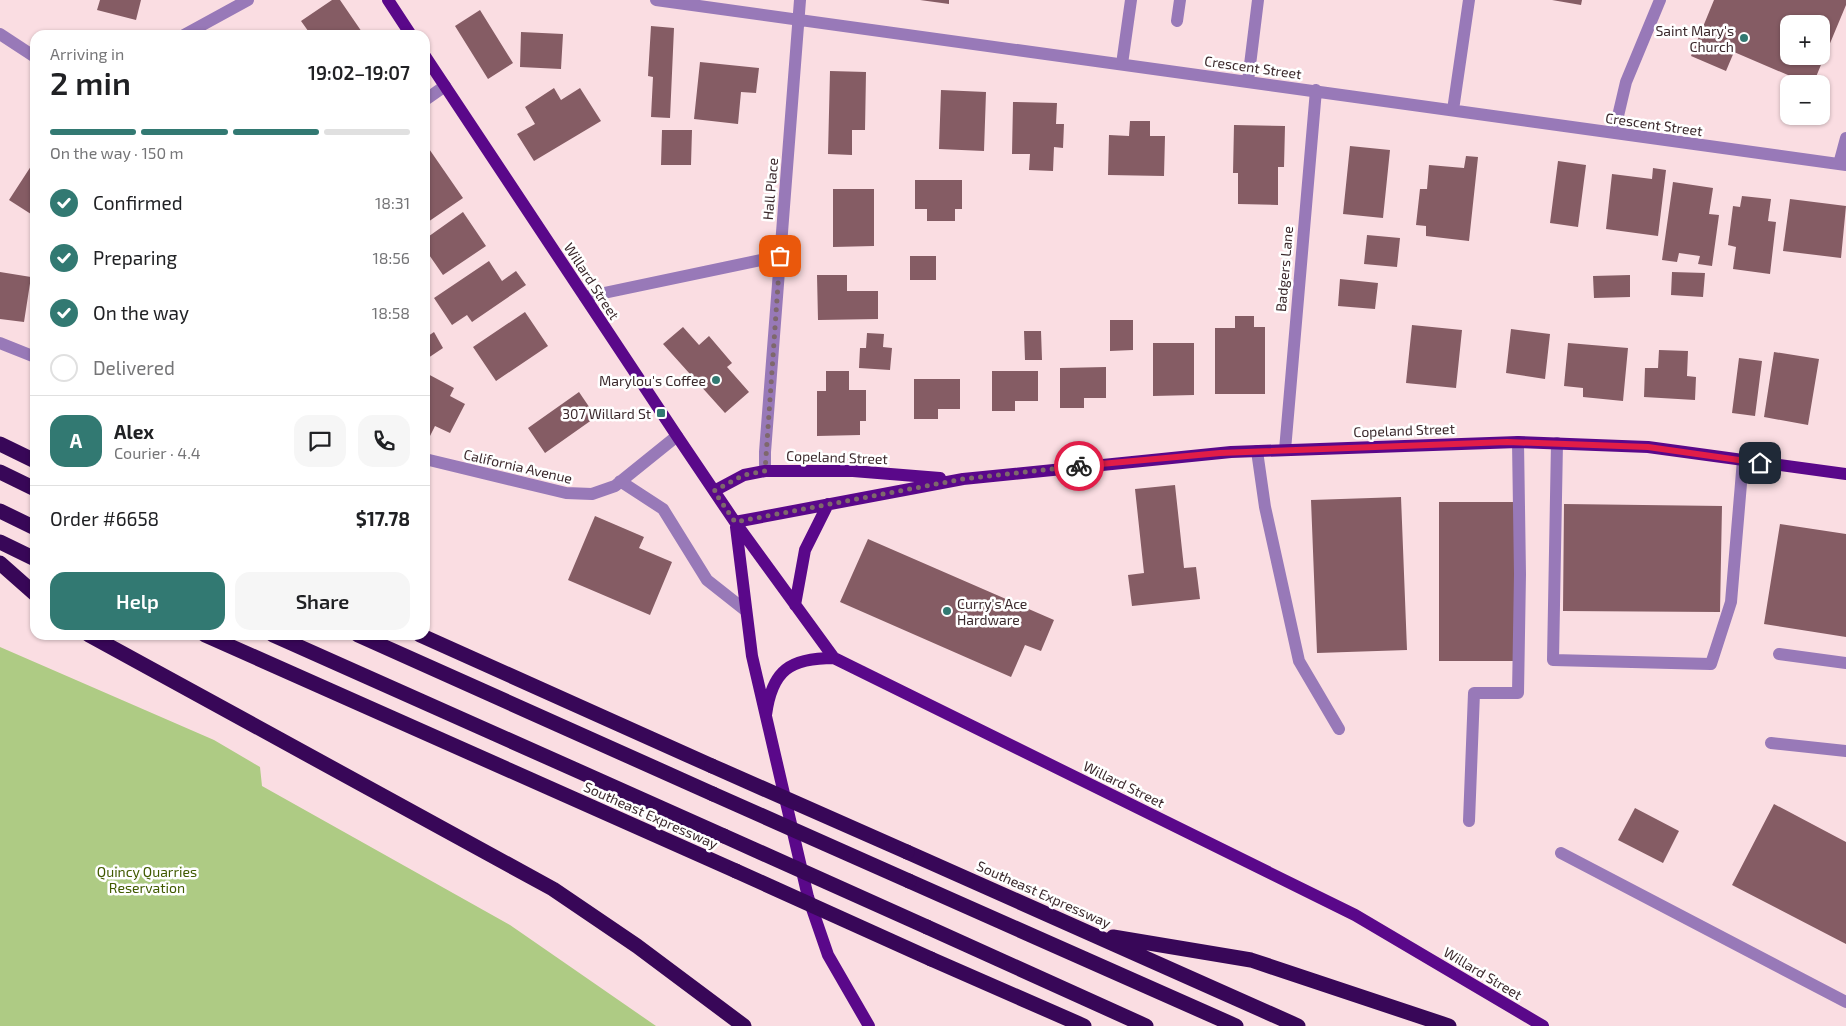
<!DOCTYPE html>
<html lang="en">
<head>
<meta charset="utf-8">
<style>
	body { margin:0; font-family:"Exo 2",sans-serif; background:#f6f6f6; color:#202124; height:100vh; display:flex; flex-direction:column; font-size:19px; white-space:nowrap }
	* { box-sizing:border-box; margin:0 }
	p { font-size:16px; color:#757577 }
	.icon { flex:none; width:28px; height:28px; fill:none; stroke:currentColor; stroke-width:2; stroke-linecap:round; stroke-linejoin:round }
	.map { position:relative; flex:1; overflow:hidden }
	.panel { position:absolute; left:30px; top:30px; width:400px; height:610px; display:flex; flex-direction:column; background:#fff; border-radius:15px; box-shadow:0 1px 4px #0004 }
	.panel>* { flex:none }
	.buttons { position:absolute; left:1780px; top:15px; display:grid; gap:10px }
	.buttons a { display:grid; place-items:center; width:50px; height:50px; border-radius:10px; background:#fff; box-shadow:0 1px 4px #0004; font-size:25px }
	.pin { position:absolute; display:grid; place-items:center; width:42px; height:42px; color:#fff; margin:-21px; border-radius:10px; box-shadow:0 2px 8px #0006 }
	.courier { position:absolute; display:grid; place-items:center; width:50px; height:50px; margin:-25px; border:4px solid #e11d48; border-radius:50%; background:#fff; color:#222; box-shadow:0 1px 6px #0007 }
	.summary em { font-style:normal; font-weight:600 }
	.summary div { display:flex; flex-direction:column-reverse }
	.summary { display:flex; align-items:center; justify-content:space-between; height:85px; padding:0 20px }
	h1 { font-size:32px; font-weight:600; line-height:38px }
	.bar { display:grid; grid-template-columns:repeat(4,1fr); gap:8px 5px; align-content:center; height:60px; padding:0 20px }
	.bar i { height:6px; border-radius:4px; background:#e0e0e0 }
	.bar .on { background:#327972 }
	.bar p { grid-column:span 4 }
	.line { display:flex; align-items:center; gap:12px; padding:0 20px; border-top:1px solid #e0e0e0 }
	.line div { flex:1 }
	.round { display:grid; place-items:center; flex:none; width:52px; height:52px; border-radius:15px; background:#f6f6f6 }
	ol { padding:0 20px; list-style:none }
	li { display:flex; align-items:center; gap:15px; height:55px }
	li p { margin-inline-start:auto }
	li .icon { padding:5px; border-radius:50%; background:#327972; color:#fff; stroke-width:4 }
	li:last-child { color:#757577 }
	li i { width:28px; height:28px; border:2px solid #e0e0e0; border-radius:50% }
	.cta { display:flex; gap:10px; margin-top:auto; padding:10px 20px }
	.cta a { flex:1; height:58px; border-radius:15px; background:#327972; color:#fff; font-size:20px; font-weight:600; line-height:58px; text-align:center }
	.cta a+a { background:#f6f6f6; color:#202124 }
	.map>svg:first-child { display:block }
	.green { fill:#aecb84 }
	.building { fill:#855c64; fill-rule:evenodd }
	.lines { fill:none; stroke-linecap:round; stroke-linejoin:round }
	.minor { stroke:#9879b8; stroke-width:12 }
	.major { stroke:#5a088a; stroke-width:12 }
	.highway { stroke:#380758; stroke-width:15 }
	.highway-bridge { stroke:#380758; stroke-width:15 }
	.done { stroke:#7e686c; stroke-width:5; stroke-dasharray:0 9 }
	.route { stroke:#e11d48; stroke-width:6 }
	.poi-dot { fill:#327972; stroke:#fff; stroke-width:2 }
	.labels { text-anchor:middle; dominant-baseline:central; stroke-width:5; stroke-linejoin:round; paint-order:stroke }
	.poi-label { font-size:14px; fill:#3b292c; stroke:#fff; text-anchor:end }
	.street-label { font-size:14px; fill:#3b292c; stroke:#fff }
	.park-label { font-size:14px; fill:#405a00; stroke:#fff }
</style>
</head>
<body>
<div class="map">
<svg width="1846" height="1026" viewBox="0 0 1846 1026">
	<rect width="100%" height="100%" fill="#fadde2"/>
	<path class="green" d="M0 647 214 740 260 767 262 786 510 925 656 1026H0Z"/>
	<path class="building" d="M100 0H141L136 20 97 10Z
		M332 0H340L364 35H311L301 21Z
		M920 0H949V4Z
		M1552 0H1582L1581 5Z
		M1714 0H1846V5L1813 84H1809L1734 52 1726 71 1691 56ZM1789 24H1821V56H1789Z
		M480 10 513 63 488 79 455 26Z
		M651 26 674 28 670 118 651 117 653 77 648 76Z
		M521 32 563 34 561 69 520 67Z
		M700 62 759 68 756 93 741 92 738 124 694 119Z
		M830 71 866 72 865 130H852V155L828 154Z
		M554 88 561 100 580 88 601 121 534 161 517 134 535 124 525 107Z
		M941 90 986 92 984 151 939 149Z
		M1013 102 1057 103 1056 124H1064L1063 148 1054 147 1053 171 1029 170 1030 154H1012Z
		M1130 121H1150V136H1165L1164 176 1108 175 1109 135 1129 136Z
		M1234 125 1285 126 1284 167H1278V205L1238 204V173H1233Z
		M662 130H692L691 165H661Z
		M425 143 463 198 425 224Z
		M1350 146 1390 150 1383 218 1343 214Z
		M1466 156 1478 157 1469 241 1426 236V226L1416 225 1420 189H1427L1429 165 1464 168Z
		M35 160V214L34 216 9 200Z
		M1558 161 1586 165 1578 227 1550 223Z
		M1653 168 1666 170 1658 236 1606 229 1612 174 1652 179Z
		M915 180H962V209H955V221H927V209H915Z
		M1673 182 1713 188 1709 214 1719 215 1712 266 1698 264 1700 256 1679 253 1677 262 1662 260Z
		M833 189H874V246L833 247Z
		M1742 196 1771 199 1768 221 1776 222 1770 274 1733 269 1736 247 1728 245 1733 206 1740 207Z
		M1790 199 1846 206 1841 258 1783 251Z
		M463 212 486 246 443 275 425 249V239Z
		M1367 235 1400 238 1397 267 1364 264Z
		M910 256H936V280H910Z
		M489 261 502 281 516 271 526 285 472 322 467 315 452 325 434 298Z
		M0 272 31 277 24 322 0 319Z
		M1672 272 1705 273 1703 297 1671 295Z
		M817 275H847V291H878V319L818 320Z
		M1630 275V297L1594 298 1593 276Z
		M1340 279 1378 283 1375 309 1338 306Z
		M525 312 548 346 496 381 473 347Z
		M1235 316H1254V327H1265V394H1215V328H1235Z
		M1110 320H1133V350L1110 351Z
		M1412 325 1462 330 1456 388 1406 383Z
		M683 327 699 345 709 336 732 363 727 367 749 392 725 413 663 344Z
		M1511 329 1550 334 1545 379 1506 373Z
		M1024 331H1041L1042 360H1025Z
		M434 332 443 348 428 358 425 353V338Z
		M867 333 884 334 883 347 892 348 890 370 859 368 860 348H866Z
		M1153 343H1194V395L1153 396Z
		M1568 343 1628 348 1623 401 1583 397V388L1564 386Z
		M1659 350 1688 351 1687 376 1696 377 1695 400 1644 397 1645 368H1658Z
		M1774 352 1819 359 1808 425 1764 417Z
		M1739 358 1762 361 1755 416 1732 413Z
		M1106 367V398H1084V408H1060V368Z
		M826 371H849V390H866V421H860V435L817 436V391H826Z
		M992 371H1038V401H1015V411H992Z
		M426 373 454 388 450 396 465 404 450 433 435 426 428 440 425 439Z
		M914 379H960V409H938V419H914Z
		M579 392 596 417 545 453 528 428Z
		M1175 485 1184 568 1196 567 1200 599 1132 606 1128 575 1144 573 1135 489Z
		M1401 497 1407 650 1317 653 1311 500Z
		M1439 502H1514V661H1439Z
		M1564 504 1722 506 1720 612 1563 611Z
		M595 516 644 537 639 548 672 562 650 615 568 580Z
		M1780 524 1846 534V637L1764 624Z
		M868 539 1054 620 1041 651 1025 645 1011 677 840 602Z
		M1774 804 1846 842V944L1732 885Z
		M1635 808 1679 831 1663 863 1618 840Z"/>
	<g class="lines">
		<path class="minor" d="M656 0 1846 165
			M1177 21 1180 0
			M0 34 35 57
			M184 35 248 0
			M1122 64 1131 0
			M1248 81 1258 0
			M425 100 445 86
			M1453 110 1469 0
			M1614 133 1626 82 1660 0
			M1839 164 1846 138
			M585 297 780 256
			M0 343 35 357
			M1557 443 1553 660 1711 664 1731 602 1743 460
			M1285 450 1316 90
			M1257 451 1265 507 1299 661 1339 729
			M425 459 566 493 592 494 615 486 677 436
			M765 471V452L800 0
			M620 481 663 509 707 580 745 610
			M1779 654 1846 663
			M1771 743 1846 751
			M1469 821 1474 693H1518L1520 574 1518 442
			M1561 853 1846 1002"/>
		<path class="major" d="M388 0 411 35
			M425 56 677 436 735 522 834 658 1355 915 1543 1026
			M714 491 744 475 765 471H853L940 478
			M735 522 963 479 1231 452 1518 442 1648 447 1846 474
			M736 527 752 656 808 897 828 955 869 1026
			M795 605 805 550 828 504
			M766 715C772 670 790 658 834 658"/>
		<path class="highway" d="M0 444 35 461
			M0 472 35 489
			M0 511 35 528
			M0 542 35 559
			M0 563 35 594
			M89 635 553 889 637 946 744 1026
			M205 635 736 871
			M273 635 724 836
			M358 635 713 794
			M420 635 712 766
			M907 852 1298 1026
			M909 881 1236 1026
			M927 927 1146 1026
			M1113 937 1251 960 1449 1026
			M931 959 1084 1026"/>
		<path class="highway-bridge" d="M712 766 907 852
			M713 794 909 881
			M724 836 927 927
			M736 871 931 959"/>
	</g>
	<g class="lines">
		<path class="done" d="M780 256 765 471 744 475 714 491 735 522 963 479 1079 466"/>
		<path class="route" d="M1079 466 1220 453 1507 442 1648 447 1760 463"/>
	</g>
	<g class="poi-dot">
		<circle cx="1744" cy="38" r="5"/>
		<circle cx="716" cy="380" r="5"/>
		<rect x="656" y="408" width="10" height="10" rx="2.5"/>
		<circle cx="947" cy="611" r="5"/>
	</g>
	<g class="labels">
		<g class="poi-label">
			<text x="1734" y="30">Saint Mary's<tspan x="1734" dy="16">Church</tspan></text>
			<text x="706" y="380">Marylou's Coffee</text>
			<text x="651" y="413">307 Willard St</text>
			<text x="957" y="603" text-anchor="start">Curry's Ace<tspan x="957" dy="16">Hardware</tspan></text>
		</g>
		<g class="street-label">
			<text transform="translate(1253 67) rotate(8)">Crescent Street</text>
			<text transform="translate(1654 124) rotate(8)">Crescent Street</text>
			<text transform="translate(770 189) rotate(-85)">Hall Place</text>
			<text transform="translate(1284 269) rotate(-85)">Badgers Lane</text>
			<text transform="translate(592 281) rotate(57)">Willard Street</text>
			<text transform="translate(1404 430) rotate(-2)">Copeland Street</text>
			<text transform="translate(837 457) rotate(2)">Copeland Street</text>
			<text transform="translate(518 466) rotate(13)">California Avenue</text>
			<text transform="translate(1124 784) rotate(26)">Willard Street</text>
			<text transform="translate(651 815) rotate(24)">Southeast Expressway</text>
			<text transform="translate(1044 894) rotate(24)">Southeast Expressway</text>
			<text transform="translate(1483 973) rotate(31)">Willard Street</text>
		</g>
		<g class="park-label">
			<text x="147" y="871">Quincy Quarries<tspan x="147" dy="16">Reservation</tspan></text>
		</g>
	</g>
</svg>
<div class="buttons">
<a>+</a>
<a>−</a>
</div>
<div class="pin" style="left:780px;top:256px;background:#ea580c"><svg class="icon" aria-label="bag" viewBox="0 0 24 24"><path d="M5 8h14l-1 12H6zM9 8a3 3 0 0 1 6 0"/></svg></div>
<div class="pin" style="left:1760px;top:463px;background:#1f2937"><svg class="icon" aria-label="home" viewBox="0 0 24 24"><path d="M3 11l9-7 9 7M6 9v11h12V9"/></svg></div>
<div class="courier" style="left:1079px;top:466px"><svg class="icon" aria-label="bike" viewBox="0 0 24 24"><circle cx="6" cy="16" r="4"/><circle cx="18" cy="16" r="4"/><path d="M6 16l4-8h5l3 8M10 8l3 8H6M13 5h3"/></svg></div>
<section class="panel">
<div class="summary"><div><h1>2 min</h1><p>Arriving in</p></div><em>19:02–19:07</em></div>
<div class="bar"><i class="on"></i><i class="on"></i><i class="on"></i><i></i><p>On the way · 150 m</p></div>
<ol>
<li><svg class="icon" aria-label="check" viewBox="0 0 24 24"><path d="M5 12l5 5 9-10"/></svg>Confirmed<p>18:31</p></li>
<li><svg class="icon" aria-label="check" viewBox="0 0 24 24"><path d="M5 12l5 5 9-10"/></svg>Preparing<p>18:56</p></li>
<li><svg class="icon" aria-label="check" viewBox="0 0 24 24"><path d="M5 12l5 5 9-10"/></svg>On the way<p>18:58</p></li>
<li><i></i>Delivered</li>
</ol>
<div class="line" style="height:90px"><b class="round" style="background:#327972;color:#fff">A</b><div><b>Alex</b><p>Courier · 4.4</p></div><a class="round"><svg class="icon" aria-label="chat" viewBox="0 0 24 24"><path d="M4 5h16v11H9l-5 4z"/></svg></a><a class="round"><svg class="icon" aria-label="phone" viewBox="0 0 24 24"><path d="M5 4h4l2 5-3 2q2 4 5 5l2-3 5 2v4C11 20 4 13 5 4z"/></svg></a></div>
<div class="line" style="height:65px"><div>Order #6658</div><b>$17.78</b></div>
<div class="cta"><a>Help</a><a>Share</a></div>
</section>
</div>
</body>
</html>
